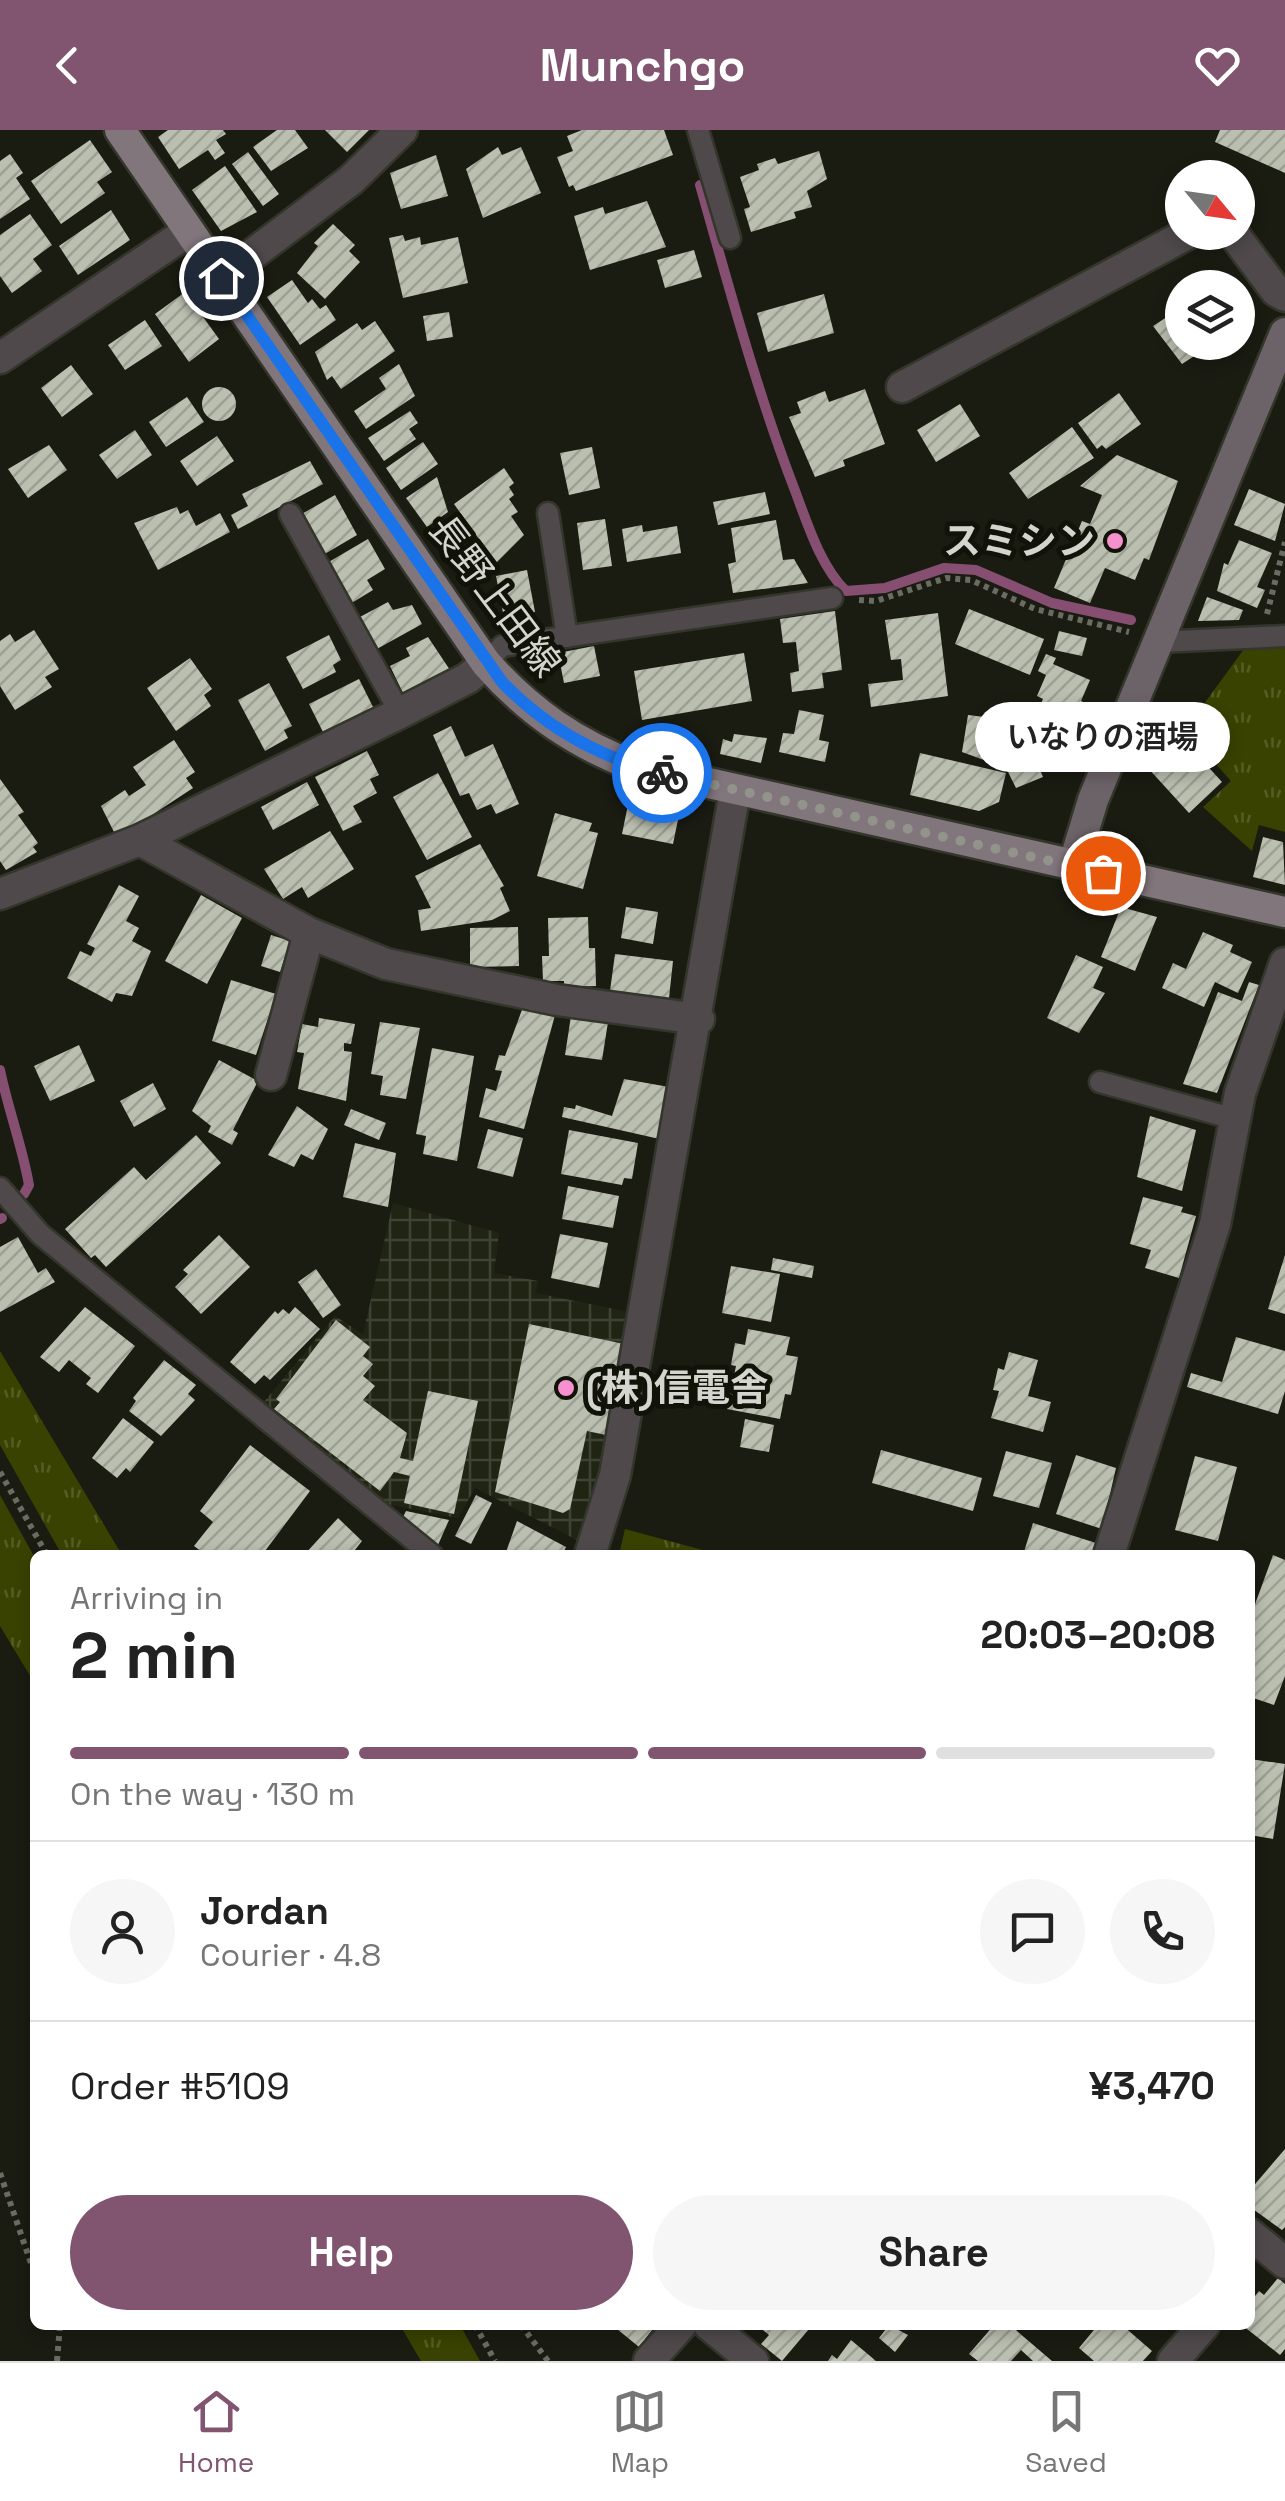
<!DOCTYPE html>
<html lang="en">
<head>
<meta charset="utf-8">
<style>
	body { margin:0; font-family:"Space Grotesk","Noto Sans JP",sans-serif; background:#f6f6f6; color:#222; height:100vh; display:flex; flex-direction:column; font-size:38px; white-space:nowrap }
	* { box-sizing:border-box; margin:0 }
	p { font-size:32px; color:#767676 }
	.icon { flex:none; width:55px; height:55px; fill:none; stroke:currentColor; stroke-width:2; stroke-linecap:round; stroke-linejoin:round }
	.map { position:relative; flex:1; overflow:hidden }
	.panel { position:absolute; left:30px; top:1420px; width:1225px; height:780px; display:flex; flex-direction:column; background:#fff; border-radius:15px; box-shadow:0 5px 15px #0003 }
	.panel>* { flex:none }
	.needle { width:65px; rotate:119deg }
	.controls { position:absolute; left:1165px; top:30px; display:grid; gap:20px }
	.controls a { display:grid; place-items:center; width:90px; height:90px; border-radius:50%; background:#fff; box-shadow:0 5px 15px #0003; font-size:50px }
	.pin { position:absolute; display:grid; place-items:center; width:85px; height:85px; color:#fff; margin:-42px; border:5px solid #fff; border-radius:50%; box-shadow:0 2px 10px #0007 }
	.courier { position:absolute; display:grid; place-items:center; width:100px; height:100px; margin:-50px; border:8px solid #1a73e8; border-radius:50%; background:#fff; color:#222; box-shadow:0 2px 12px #0007 }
	.bubble { position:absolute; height:70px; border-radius:35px; background:#fff; box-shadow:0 5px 15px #0003; font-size:32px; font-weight:600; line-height:70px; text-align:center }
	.headline em { font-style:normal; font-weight:600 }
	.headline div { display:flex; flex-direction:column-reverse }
	.headline { display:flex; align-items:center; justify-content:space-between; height:170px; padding:0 40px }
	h1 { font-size:65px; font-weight:600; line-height:75px }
	.bar { display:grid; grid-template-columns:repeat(4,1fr); gap:15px 10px; align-content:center; height:120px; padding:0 40px }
	.bar i { height:12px; border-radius:8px; background:#e0e0e0 }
	.bar .on { background:#815470 }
	.bar p { grid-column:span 4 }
	.line { display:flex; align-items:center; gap:25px; padding:0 40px; border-top:2px solid #e0e0e0 }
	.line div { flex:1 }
	.round { display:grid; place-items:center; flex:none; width:105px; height:105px; border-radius:52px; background:#f6f6f6 }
	.button { display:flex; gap:20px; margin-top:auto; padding:20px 40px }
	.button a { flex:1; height:115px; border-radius:60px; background:#815470; color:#fff; font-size:40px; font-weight:600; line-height:115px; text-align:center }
	.button a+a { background:#f6f6f6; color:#222 }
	header { display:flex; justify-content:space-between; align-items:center; height:130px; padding:0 40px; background:#815470; color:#fff; font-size:45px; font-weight:600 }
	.menu { display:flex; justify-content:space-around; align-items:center; height:140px; border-top:2px solid #e0e0e0; background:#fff; font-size:28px; color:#767676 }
	.menu a { display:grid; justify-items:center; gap:5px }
	.menu .on { color:#815470 }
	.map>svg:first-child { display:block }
	.industrial { fill:url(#industrial-grid) }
	.grass { fill:url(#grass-tufts) }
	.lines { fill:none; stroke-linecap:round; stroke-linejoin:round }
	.stream { stroke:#864f71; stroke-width:10 }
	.building { fill:url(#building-hatch) }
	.lane-casing { stroke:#34362c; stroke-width:25 }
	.street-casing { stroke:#34362c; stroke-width:35 }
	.secondary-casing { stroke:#34362c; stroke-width:35 }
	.primary-casing { stroke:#34362c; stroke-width:35 }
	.path { stroke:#6a6c63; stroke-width:6; stroke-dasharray:5 5; stroke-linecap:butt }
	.lane { stroke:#4f494c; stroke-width:20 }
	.street { stroke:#4f494c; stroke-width:30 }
	.secondary { stroke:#6c6368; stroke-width:30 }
	.primary { stroke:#82767d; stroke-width:30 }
	.done { stroke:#92948c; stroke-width:10; stroke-dasharray:0 18 }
	.route { stroke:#1a73e8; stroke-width:12 }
	.poi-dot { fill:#f690cf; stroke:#111309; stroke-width:4 }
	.labels { text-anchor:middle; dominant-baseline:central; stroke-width:10; stroke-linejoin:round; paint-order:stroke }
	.poi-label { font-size:38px; font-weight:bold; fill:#d3d5ce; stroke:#111309; text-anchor:end }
	.street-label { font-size:38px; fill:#d3d5ce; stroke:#111309 }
</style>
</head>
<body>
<header><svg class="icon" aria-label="back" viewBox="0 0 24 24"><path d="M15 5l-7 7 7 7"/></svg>Munchgo<svg class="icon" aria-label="heart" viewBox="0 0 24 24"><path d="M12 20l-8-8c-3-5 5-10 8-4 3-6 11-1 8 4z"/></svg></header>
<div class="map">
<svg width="1285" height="2231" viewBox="0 0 1285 2231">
	<defs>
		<pattern id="industrial-grid" width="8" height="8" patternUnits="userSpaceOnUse" patternTransform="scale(2.5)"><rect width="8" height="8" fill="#202413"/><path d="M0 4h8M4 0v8" fill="none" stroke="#404334"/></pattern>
		<pattern id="grass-tufts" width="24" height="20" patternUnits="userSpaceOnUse" patternTransform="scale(2.5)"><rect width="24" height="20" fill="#394200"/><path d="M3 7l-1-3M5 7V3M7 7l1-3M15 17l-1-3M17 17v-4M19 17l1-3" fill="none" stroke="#555c24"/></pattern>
		<pattern id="building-hatch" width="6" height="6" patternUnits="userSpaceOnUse" patternTransform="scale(2.5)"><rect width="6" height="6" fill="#bbbfb0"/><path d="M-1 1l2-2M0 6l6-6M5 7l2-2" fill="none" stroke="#9c9f94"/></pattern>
	</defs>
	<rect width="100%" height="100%" fill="#1a1c12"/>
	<path class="industrial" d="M393 1073 499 1103 494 1143 538 1151 536 1163 634 1183 585 1414 475 1358 458 1388 386 1374 263 1273 335 1186 363 1204Z"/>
	<path class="grass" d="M1285 516V702L1259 695 1252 721 1203 677 1231 651 1185 600 1244 519Z
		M0 1222V1221L122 1425H62L0 1315Z
		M0 1365 35 1428V1554L0 1496Z
		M625 1399 721 1425H619Z
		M400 2195H460L480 2231H421Z"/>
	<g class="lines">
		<path class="stream" d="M700 55C729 157 756 259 794 358 807 392 820 436 846 461L885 458 944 438 976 440 1052 473 1131 490
			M0 940C8 979 22 1015 29 1055L24 1064
			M0 1089 2 1088"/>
	</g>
	<path class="building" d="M168 0H223L226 4 216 10 225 23 215 30 208 20 179 39 158 7Z
		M277 0H295L308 18 271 41 253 17Z
		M325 0H369L347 22Z
		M582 0H664L673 25 576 61 573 55 569 57 557 27 573 21 567 6Z
		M1220 0H1285V43L1215 12Z
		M90 10 112 42 97 52 105 63 61 94 31 51Z
		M498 17 502 25 521 17 541 63 483 88 466 39Z
		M819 21 827 49 807 61 812 77 794 82 796 88 751 102 744 79 750 77 740 47 759 40 757 34 775 28 778 34Z
		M248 22 279 64 263 76 232 34Z
		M10 24 23 43 16 48 30 69 0 89V31Z
		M436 25 448 66 401 79 390 43Z
		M225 36 257 82 221 101 192 60Z
		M647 71 666 117 590 140 574 86 603 77 605 84Z
		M111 80 130 110 78 145 59 116Z
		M30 84 52 115 33 129 42 141 12 163 0 146V105Z
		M333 94 355 115 349 121 360 132 325 169 297 143 318 116 314 113Z
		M403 105 405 111 420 107 421 115 458 107 468 153 403 168 389 108Z
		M694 120 702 147 665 158 657 130Z
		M292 150 308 173 312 169 320 179 326 175 336 190 300 215 267 167Z
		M185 162 219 209 189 232 155 184Z
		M824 164 834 203 768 222 757 183Z
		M1182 177V212H1205L1208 217 1182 234 1153 196Z
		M449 182 453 207 427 211 423 186Z
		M145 190 162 216 125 240 108 215Z
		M375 191 395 221 341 259 332 246 327 250 315 222 357 193 362 200Z
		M399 234 415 266 366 299 354 281 386 259 379 248Z
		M71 235 93 264 62 287 41 258Z
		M202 274a17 17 0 1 1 34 0a17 17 0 1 1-34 0Z
		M865 259 885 314 843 330 845 336 815 347 789 287 801 283 797 272 825 261 829 272Z
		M1119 263 1141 294 1106 319 1102 315 1097 319 1078 293Z
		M187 267 204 292 166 317 149 292Z
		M960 274 980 306 936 332 917 300Z
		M410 281 418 293 409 299 416 309 384 331 368 308Z
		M1072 297 1094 328 1028 369 1009 343Z
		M135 300 152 325 117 349 99 325Z
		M217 306 234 331 197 356 180 331Z
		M423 312 438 334 401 360 386 338Z
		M49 315 67 340 28 368 8 339Z
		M592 317 600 358 569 365 560 323Z
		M1117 325 1178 351 1149 430 1144 428 1135 450 1105 438 1090 473 1054 458 1082 391 1090 394 1102 365 1080 356Z
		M310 331 323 354 238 399 231 385 248 376 242 364Z
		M504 338 514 353 509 357 514 365 509 369 518 382 511 386 524 405 496 433 454 374Z
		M437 347 448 382 427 397 406 368Z
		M1249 359 1285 374 1275 411 1234 395Z
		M765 362 770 384 718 395 713 372Z
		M335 365 357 405 323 425 300 385Z
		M177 377 180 384 188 380 196 396 220 383 230 402 158 440 134 393Z
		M456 389 487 433 464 449 432 406Z
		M605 389 612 436 583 440 577 393Z
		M776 390 783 430 794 429 808 453 733 463 728 434 736 432 731 398Z
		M642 395 643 402 677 396 681 423 627 432 622 399Z
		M368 409 385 439 367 450 373 460 350 474 327 433Z
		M1239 410 1272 423 1257 457 1265 460 1257 478 1217 461 1224 433 1228 435Z
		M527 440 535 482 504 488 496 446Z
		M1207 467 1243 480 1239 490 1198 491Z
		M388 472 393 480 412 475 422 494 375 520 358 488Z
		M969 479 1044 509 1030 545 955 514Z
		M835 481 842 540 822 543 824 558 792 562 790 543 799 541 796 512 783 513 780 489Z
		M938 483 948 566 871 577 868 554 903 550 901 529 891 530 885 490Z
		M34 500 59 539 45 547 52 557 15 580 0 556V511L10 504 15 512Z
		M1059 501 1087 508 1082 526 1054 520Z
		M329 505 341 530 333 535 336 542 303 559 286 527Z
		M428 507 450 540 403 563 390 536 410 526 406 518Z
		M594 516 600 546 564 553 558 523Z
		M744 523 752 571 642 590 634 541Z
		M1046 524 1056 528 1053 534 1090 550 1081 571 1094 577 1081 607 1035 588 1043 569 1037 566 1046 545 1038 541Z
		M190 528 212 559 204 565 211 576 176 601 147 558Z
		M359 549 376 583 326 608 309 574Z
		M269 553 292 596 284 600 288 608 265 621 238 570Z
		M799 580 824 585 819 610 829 612 825 632 779 622 783 603 794 604Z
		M1157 583 1176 590 1170 603 1144 627 1139 624Z
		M968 585 1019 591 1043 647 1016 658 1006 638 962 622Z
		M451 596 465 627 493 614 519 674 496 684 491 674 477 680 469 663 460 666 433 605Z
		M734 604 767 608 761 633 720 624 723 609 732 612Z
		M1181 607 1222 652 1189 683 1147 637Z
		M174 610 195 642 186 648 193 658 117 708 101 676 125 660 129 666 146 655 133 637Z
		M367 621 379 645 370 649 377 663 353 676 362 692 343 701 315 647Z
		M920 623 1006 643 999 672 979 681 910 665Z
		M438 643 472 707 427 730 393 667Z
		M0 649 24 682 18 685 38 713 33 717 37 722 6 740 0 731Z
		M307 652 319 675 273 700 261 677Z
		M630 665 681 675 673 714 622 704Z
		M555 683 592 693 589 701 598 703 583 759 537 746Z
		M330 701 354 739 308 768 302 757 283 769 264 739Z
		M1263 707 1283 712 1285 755 1253 747Z
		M480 714 504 756 500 758 510 781 492 790 421 801 418 780 431 778 415 746Z
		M119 755 139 766 126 791 139 798 132 811 151 821 132 866 116 863 112 872 67 848 80 821 91 826 95 818 87 814Z
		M201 765 242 788 207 854 165 831Z
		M626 777 658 782 653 814 621 808Z
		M1121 777 1157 787 1135 841 1101 827Z
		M588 787 589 818H595L596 856 564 857V851H543L542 826H549L548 788Z
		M518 797 519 836 470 837V798Z
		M1203 802 1233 815 1230 822 1252 832 1238 863 1215 852 1204 877 1162 858 1173 833 1186 839Z
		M271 805 290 811 280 842 261 836Z
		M615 824 673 831 669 868 610 861Z
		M1076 825 1103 837 1093 858 1105 863 1079 903 1047 888Z
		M231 850 276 864 256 925 212 911Z
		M1249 852 1259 855 1217 963 1183 954 1218 862 1242 871Z
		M523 877 555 885 524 999 479 987 486 958 496 961 502 941 495 940 499 925 505 926Z
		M571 886 608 892 602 930 565 925Z
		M319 888 355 894 351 914 344 913V921L352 922 346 971 298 959 304 923 297 922 302 894 318 897Z
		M380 892 420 898 406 969 380 965 383 946 371 944Z
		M79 915 95 951 50 971 34 936Z
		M432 918 474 926 457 1031 423 1024 426 1006 416 1004Z
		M219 930 258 951 233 1000 238 1003 232 1015 208 1002 211 996 192 981Z
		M624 949 669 957 664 1010 562 987 564 977 575 979 576 975 612 986Z
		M153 953 166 979 134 997 120 971Z
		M297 976 328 999 313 1030 301 1024 294 1037 268 1025Z
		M351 979 386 993 379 1010 344 995Z
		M1150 986 1196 1000 1182 1061 1137 1047Z
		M488 999 523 1008 513 1047 477 1038Z
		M569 1000 638 1013 632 1049 624 1048 622 1055 561 1044Z
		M196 1005 221 1033 106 1137 95 1125 91 1128 65 1099 134 1037 146 1050Z
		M355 1013 396 1023 388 1077 343 1067Z
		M568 1056 619 1066 613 1098 562 1089Z
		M1143 1067 1183 1077 1181 1082 1196 1086 1179 1148 1145 1138 1151 1120 1130 1114Z
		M560 1104 608 1113 599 1158 551 1148Z
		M219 1105 250 1137 201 1184 175 1157 188 1144 183 1140Z
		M18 1107 38 1143 46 1138 55 1152 0 1182V1117Z
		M1285 1125V1184L1268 1179Z
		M773 1128 814 1136 812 1148 771 1140Z
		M731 1136 780 1144 771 1192 722 1183Z
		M316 1139 341 1175 323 1188 298 1152Z
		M85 1177 135 1216 98 1263 86 1254 91 1248 69 1230 59 1242 40 1227Z
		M295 1177 320 1199 270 1250 264 1245 255 1254 230 1232 275 1181 278 1184 283 1179 289 1184Z
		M336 1190 370 1217 363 1226 373 1234 363 1246 375 1256 363 1270 407 1303 400 1328 413 1331 428 1261 478 1271 454 1384 404 1373 410 1346 394 1342 380 1361 274 1279 280 1272 276 1269Z
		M529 1194 624 1214 606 1305 587 1301 570 1379 563 1383 495 1362Z
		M748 1199 790 1207 786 1225 798 1227 791 1265 785 1264 780 1289 727 1279 736 1236 731 1235 735 1213 745 1215Z
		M1236 1207 1285 1221V1261L1278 1284 1187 1257 1191 1243 1222 1252Z
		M1009 1222 1038 1230 1028 1266 1051 1272 1043 1302 991 1288 999 1261 993 1260 998 1238 1004 1240Z
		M164 1230 196 1255 188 1264 195 1270 161 1306 129 1281 136 1271 133 1268Z
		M123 1288 154 1312 130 1342 126 1338 117 1348 92 1328Z
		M745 1289 774 1295 769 1322 740 1317Z
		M250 1315 310 1361 262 1425H206L194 1416 213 1392 200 1381Z
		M881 1320 982 1348 973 1381 872 1353Z
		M1006 1321 1052 1333 1039 1378 993 1366Z
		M1076 1325 1116 1338 1102 1399 1056 1384Z
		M1195 1326 1237 1337 1218 1411 1175 1400Z
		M476 1365 492 1373 471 1414 455 1406Z
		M406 1381 449 1390 438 1415 403 1387Z
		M338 1388 362 1411 351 1425H304Z
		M517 1391 566 1417 562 1425H505Z
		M1033 1393 1096 1413 1093 1425 1075 1421 1074 1425H1023Z
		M1273 1425 1285 1430V1546L1274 1575 1250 1567V1488Z
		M1250 1629 1285 1634 1273 1709 1250 1705Z
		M1285 2019V2097L1282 2100 1250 2077V2060Z
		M1278 2148 1285 2154V2219L1280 2225 1242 2195H1250V2172L1259 2161 1264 2165Z
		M612 2195H656L645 2209 650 2213 644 2221Z
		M757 2195H805L809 2199 782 2231 761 2214 769 2205Z
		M889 2195 908 2205 895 2222 879 2208Z
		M994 2195H1010L1052 2231H1033L1021 2220 1011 2231H978L969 2224Z
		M1098 2195H1122L1152 2221 1143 2231H1094L1079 2218Z
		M851 2210 876 2231H828L832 2225 837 2229Z"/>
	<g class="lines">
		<defs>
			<path id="lane" d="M698 0 730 108
				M548 383 567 507
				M290 384 400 583
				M1158 512 1285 506
				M486 533 502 516 832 468
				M1100 952 1235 989
				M0 1058 40 1104 432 1425"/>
			<path id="street" d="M1232 102 1276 161 1285 166
				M221 148 351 50 402 0
				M0 228 189 101
				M902 257 1191 102
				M140 710 309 803 386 834 557 870 699 889
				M0 764 140 710 400 583 468 548 486 533
				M271 945 309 803
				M590 1425 615 1345 735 661
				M1109 1425 1215 1094 1240 963 1285 833
				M1250 2104 1285 2133
				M709 2195 753 2231
				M649 2231 681 2195
				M1173 2231 1204 2195"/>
			<path id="secondary" d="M1073 736 1093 670 1285 203"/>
			<path id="primary" d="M120 0 486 533C529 582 576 614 637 637L1285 782"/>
		</defs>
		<use href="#lane" class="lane-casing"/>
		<use href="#street" class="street-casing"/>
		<use href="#secondary" class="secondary-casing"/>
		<use href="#primary" class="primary-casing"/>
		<path class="path" d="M859 470 876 471 946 448 971 450 1035 479 1129 502
			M1267 484 1285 412
			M0 1342 47 1425
			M0 2043 35 2145
			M475 2195 495 2231
			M521 2195 548 2231
			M57 2231 60 2195"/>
		<use href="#lane" class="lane"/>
		<use href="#street" class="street"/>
		<use href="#secondary" class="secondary"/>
		<use href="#primary" class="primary"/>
	</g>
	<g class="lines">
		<path class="done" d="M662 643 1103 743"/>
		<path class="route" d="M221 148 502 552C546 598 601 628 662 643"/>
	</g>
	<g class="poi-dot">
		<circle cx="1115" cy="411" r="10"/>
		<circle cx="566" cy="1258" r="10"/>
	</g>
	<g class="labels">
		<g class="poi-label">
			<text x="1095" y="411">スミシン</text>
			<text x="586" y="1258" text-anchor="start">(株)信電舎</text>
		</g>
		<g class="street-label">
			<text transform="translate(495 466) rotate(53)">長野上田線</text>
		</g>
	</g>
</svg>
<div class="controls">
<a><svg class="needle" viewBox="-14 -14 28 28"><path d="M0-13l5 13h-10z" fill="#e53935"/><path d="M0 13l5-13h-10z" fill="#767676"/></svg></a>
<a><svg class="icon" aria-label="layers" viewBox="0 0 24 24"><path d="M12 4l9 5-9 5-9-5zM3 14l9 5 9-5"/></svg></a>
</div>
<div class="pin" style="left:1103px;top:743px;background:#ea580c"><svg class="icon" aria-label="bag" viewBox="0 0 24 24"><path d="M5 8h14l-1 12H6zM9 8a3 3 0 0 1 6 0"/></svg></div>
<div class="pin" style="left:221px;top:148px;background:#1f2937"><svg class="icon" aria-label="home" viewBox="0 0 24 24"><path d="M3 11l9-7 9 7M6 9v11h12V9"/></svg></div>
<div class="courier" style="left:662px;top:643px"><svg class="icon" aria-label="bike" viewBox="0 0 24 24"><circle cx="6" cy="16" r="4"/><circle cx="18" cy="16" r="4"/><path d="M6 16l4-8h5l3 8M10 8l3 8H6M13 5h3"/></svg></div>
<div class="bubble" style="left:975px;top:572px;width:255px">いなりの酒場</div>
<section class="panel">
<div class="headline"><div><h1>2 min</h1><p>Arriving in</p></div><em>20:03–20:08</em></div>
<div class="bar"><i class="on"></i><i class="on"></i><i class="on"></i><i></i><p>On the way · 130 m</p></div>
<div class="line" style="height:180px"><a class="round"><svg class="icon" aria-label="person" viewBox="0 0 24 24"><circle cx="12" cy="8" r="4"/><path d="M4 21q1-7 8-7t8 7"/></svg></a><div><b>Jordan</b><p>Courier · 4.8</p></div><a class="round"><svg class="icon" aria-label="chat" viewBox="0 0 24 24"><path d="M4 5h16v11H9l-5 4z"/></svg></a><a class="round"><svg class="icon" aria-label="phone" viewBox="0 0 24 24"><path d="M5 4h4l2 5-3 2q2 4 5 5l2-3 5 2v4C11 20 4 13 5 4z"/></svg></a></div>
<div class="line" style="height:130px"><div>Order #5109</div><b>¥3,470</b></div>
<div class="button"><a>Help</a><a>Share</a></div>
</section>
</div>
<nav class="menu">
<a class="on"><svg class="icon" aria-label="home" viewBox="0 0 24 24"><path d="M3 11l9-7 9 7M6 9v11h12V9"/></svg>Home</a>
<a><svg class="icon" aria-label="map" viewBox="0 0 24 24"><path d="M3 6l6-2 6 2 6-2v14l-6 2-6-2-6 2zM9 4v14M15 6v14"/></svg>Map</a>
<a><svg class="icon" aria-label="saved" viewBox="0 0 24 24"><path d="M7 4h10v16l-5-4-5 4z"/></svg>Saved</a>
</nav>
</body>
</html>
